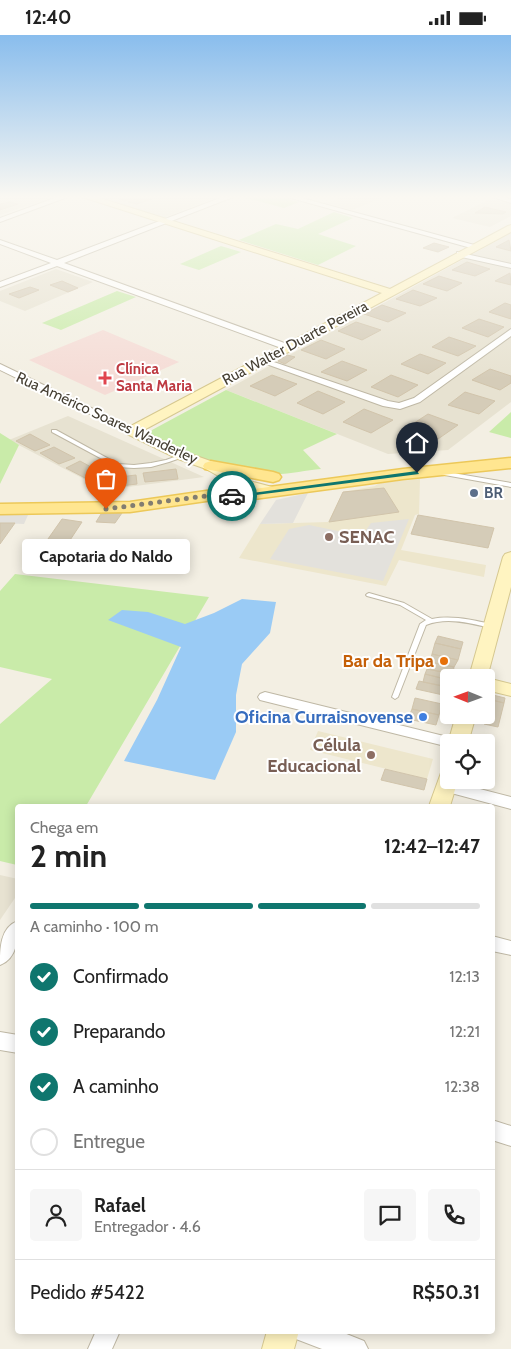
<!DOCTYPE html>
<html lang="pt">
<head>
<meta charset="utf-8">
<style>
	body { margin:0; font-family:Cabin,sans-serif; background:#f6f6f6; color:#222; height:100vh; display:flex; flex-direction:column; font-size:19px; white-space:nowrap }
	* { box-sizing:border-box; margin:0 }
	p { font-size:16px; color:#767676 }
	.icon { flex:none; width:28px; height:28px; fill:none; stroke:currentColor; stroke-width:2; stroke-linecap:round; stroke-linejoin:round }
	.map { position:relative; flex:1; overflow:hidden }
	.drawer { position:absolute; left:15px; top:769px; width:480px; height:530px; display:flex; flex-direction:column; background:#fff; border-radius:5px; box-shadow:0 2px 12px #0003 }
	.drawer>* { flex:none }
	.needle { width:32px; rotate:271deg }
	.fabs { position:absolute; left:440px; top:634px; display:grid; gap:10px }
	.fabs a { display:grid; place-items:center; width:55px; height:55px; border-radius:5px; background:#fff; box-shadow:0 2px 12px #0003; font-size:25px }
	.pin { position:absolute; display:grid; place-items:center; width:42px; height:42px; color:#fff; margin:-51px -21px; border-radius:50% 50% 50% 0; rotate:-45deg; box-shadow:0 0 5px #0007 }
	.pin .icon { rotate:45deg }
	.courier { position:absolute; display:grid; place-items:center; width:50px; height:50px; margin:-25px; border:4px solid #0f766e; border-radius:50%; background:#fff; color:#222; box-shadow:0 1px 6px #0007 }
	.bubble { position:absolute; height:35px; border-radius:5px; background:#fff; box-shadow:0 2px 12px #0003; font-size:16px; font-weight:800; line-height:35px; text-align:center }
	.summary em { font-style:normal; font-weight:800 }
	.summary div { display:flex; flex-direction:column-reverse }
	.summary { display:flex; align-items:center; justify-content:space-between; height:85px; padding:0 15px }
	h1 { font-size:32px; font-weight:800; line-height:38px }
	.bar { display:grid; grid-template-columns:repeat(4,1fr); gap:8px 5px; align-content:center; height:60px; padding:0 15px }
	.bar i { height:6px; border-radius:4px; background:#e0e0e0 }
	.bar .active { background:#0f766e }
	.bar p { grid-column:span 4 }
	.line { display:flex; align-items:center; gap:12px; padding:0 15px; border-top:1px solid #e0e0e0 }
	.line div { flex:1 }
	.round { display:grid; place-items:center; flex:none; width:52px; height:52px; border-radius:5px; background:#f6f6f6 }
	ol { padding:0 15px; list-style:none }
	li { display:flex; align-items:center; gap:15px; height:55px }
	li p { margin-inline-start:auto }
	li .icon { padding:5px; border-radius:50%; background:#0f766e; color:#fff; stroke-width:4 }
	li:last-child { color:#767676 }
	li i { width:28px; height:28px; border:2px solid #e0e0e0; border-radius:50% }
	.status { display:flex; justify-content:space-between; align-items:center; height:35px; padding:0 25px; background:#fff; direction:ltr }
	.status svg { height:14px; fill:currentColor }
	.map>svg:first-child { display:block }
	.residential { fill:#e7e2d1 }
	.education { fill:#ede6cc }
	.medical { fill:#f5dcd6 }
	.green { fill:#c9eba9 }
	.parking { fill:#e3e1dc }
	.water { fill:#9acbf5 }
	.building { fill:#d5ccb8; stroke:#d1c4ab }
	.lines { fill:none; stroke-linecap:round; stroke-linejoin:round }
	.lane-casing { stroke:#bfb8a5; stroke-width:2 }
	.street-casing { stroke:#bfb8a5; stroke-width:2 }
	.secondary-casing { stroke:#d6c890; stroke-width:2 }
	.primary-casing { stroke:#ecc859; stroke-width:3 }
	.lane { fill:#fff; fill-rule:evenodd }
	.street { fill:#fff; fill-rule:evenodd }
	.secondary { fill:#fff4c1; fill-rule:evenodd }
	.primary { fill:#ffe690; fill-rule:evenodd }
	.route { fill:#0f766e }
	.done { stroke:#827d71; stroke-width:5; stroke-dasharray:0 9 }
	.health-dot { fill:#e0444e; stroke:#fff; stroke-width:2 }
	.service-dot { fill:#5c6f8a; stroke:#fff; stroke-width:2 }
	.education-dot { fill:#8d6e63; stroke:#fff; stroke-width:2 }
	.food-dot { fill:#e8710a; stroke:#fff; stroke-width:2 }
	.shop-dot { fill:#3f7fe0; stroke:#fff; stroke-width:2 }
	.labels { text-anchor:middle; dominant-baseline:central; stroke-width:4; stroke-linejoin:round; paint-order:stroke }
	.far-street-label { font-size:15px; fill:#453f33; stroke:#fff }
	.far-health-label { font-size:15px; font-weight:bold; fill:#be3a42; stroke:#fff; text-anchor:start }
	.far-service-label { font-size:15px; font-weight:bold; fill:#4e5e75; stroke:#fff; text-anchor:start }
	.education-label { font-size:18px; font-weight:bold; fill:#785e54; stroke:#fff; text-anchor:start }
	.food-label { font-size:18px; font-weight:bold; fill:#c56008; stroke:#fff; text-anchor:end }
	.shop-label { font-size:18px; font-weight:bold; fill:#366cbe; stroke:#fff; text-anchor:end }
</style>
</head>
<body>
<div class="status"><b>12:40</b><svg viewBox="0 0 49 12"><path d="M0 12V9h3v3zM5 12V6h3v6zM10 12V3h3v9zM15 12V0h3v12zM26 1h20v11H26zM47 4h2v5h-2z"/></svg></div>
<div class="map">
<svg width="511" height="1314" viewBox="0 0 511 1314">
	<rect width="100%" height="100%" fill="#f3efe3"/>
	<path class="residential" d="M0 160H59L0 180Z
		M94 160H222L163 183Z
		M346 160H385L387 161 352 175 327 168Z
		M490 164 511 169V181L490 192 452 183Z
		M511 198V367L448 415 388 419 226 355Z
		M56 234 93 247 25 276 0 266V256Z
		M68 381 204 442 105 455 9 405Z
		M0 840 18 844 17 860 0 885Z"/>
	<path class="education" d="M420 444 419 479 415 480 401 515 486 530 484 542 399 525 386 551 239 523 260 489 328 487 343 457 375 451 379 448Z
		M318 696 433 724 427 744 310 715Z"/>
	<path class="medical" d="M103 295 179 327 105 360 29 325Z"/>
	<path class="green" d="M253 160H273L299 167 284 173 246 163Z
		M334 177 353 183 318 199 356 211 318 230 239 205 276 189 298 194Z
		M221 211 241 217 199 235 180 229Z
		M117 256 136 262 61 295 42 288Z
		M226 355 337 399 303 415 321 434C305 435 288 440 271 439 229 436 188 418 150 401L152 395Z
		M511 377V403L489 397Z
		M0 398 19 410 0 449Z
		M15 539 209 562 86 771H18L17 830 0 826V689L52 644 0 632V556Z"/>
	<path class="parking" d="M308 458 293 488 260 489 276 465Z
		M0 480H28L24 489 0 488Z
		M409 484 383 546 270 524 289 494 309 490 362 501 371 488Z"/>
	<path class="water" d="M242 564 276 567 270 598 242 629 236 660V697L215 745 124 726 157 665 181 612 108 585 122 575 148 577 185 589 214 578Z"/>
	<path class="building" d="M129 160H143L125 166 119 164Z
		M145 160 157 162 137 169 128 167Z
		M10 167 18 169 0 175V169Z
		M485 172 506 177 503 179 475 178Z
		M509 205 511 216 496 212Z
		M434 208 449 212 438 217 423 213Z
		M467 227 490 234 475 241 452 235Z
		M510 238 511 250 495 246Z
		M439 241 462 248 447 256 423 249Z
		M62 246 78 253 68 257 50 250Z
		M30 252 39 255 19 263 9 259Z
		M413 255 437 263 420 271 396 264Z
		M505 268 511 270V284L489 277Z
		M382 270 406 278 388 287 364 279Z
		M479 284 504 292 488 302 462 293Z
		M356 287 381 295 362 305 338 296Z
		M449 302 476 311 458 321 432 312Z
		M321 305 345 314 326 324 301 315Z
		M420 319 446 328 428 339 401 329Z
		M287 320 295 322 285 329 278 326Z
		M342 326 367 335 347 346 321 337Z
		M490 334 511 341V348L500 355 472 345Z
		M272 340 297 349 275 361 250 351Z
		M391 340 418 350 398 362 371 352Z
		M318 356 345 367 323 379 297 368Z
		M465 357 495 366 479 379 448 370Z
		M364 374 393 385 371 398 343 387Z
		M428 379 458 390 438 404 408 392Z
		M30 399 50 410 35 416 16 406Z
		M54 412 75 423 59 429 40 418Z
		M80 426 102 438 87 444 66 433Z
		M176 434 178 444 145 447 143 438Z
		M136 440 137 449 104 453 102 444Z
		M384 453 399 477 329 487 343 457Z
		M122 478 115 488 96 487 101 479Z
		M418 480 494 493 488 513 411 499Z
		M62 484 82 487 51 534 29 531Z
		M0 488H15L0 509Z
		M438 601 463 607 461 614 435 608Z
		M435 608 461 614 458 625 432 619Z
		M432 619 458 625 454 632 430 627Z
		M430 627 454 632 453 639 427 634Z
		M427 634 453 639 449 645 425 639Z
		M425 639 449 645V652L423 647Z
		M419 646 446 652 443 660 416 654Z
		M493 660 505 663 504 668 492 665Z
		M415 663 442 669 439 680 412 674Z
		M492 665 504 668 498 692 484 689Z
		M412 674 439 680 436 690 408 684Z
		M385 734 427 744 424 755 381 745Z"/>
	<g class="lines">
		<defs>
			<path id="lane" d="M52 395H56L118 429 134 430 151 428 166 425 183 419 186 421 169 427 151 432 134 433 117 432 52 397Z
				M441 436 511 448V452L439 439V437Z
				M369 558 404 568 432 584C452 580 471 585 491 589L494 591 491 593C469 588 447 582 426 590L398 662 395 664 392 662 420 589 426 585 400 570 367 561 366 560 367 559Z"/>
			<path id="street" d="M63 160H73L0 187V183Z
				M228 160H238L64 228 290 310V314H284L57 231 0 252V247L51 228 0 209V205L57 225Z
				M280 160H291L478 211 471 213Z
				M487 160H498L511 164V168Z
				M457 217 511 229V233L457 221Z
				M511 294V301L420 367 400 374 383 371 258 326 262 323 265 324 388 366 399 368 414 363Z
				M0 329 135 394 137 396 135 398H129L0 335Z
				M265 657 452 703 457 704 459 708H449V712L260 665 258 662 260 659Z
				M445 745 511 762V774L440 755 437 751 440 747Z
				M18 886C18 902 18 923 0 930 0 914 0 892 18 886Z
				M492 901 511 906V920L492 916Z
				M0 997 18 1000V1018L0 1015Z
				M492 1085 511 1091V1111L492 1105Z
				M96 1296H120L112 1314H88Z
				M292 1296H339L364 1306 368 1314H322L296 1304Z"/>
			<path id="secondary" d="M76 160H90L390 254 508 191 511 190V197L142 396 188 418 216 428 246 445 276 453 278 456 276 459 271 460 236 451 206 434 178 424 127 399 125 396 127 393 382 258Z
				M511 517V552L487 643 511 649V661L486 655V642H469L503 522 505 519Z
				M456 680H476L468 708H449V709L448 708Z
				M449 733V745H458L450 771H429L442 735Z
				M267 1296H299L294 1314H262Z"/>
			<path id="primary" d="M511 423V433L403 444 246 465H213L130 477 0 479V469L130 467 213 455H246L403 434Z
				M211 426 273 437 279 439 281 442 279 445 273 447 205 434 203 431 205 428Z"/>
		</defs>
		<use href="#lane" class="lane-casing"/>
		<use href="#street" class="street-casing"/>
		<use href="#secondary" class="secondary-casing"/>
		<use href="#primary" class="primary-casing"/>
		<use href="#lane" class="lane"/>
		<use href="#street" class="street"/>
		<use href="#secondary" class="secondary"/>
		<use href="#primary" class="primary"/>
	</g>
	<linearGradient id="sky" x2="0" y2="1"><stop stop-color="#89bded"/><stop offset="0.47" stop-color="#faf8f2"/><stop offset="1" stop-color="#faf8f2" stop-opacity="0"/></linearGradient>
	<rect width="511" height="344" fill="url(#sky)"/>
	<path class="route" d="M417 436 419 439 232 463 229 461Z"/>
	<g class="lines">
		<path class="done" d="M106 474 213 460 232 461"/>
	</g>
	<path class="health-dot" d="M102.5 335.5h5v5h5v5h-5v5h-5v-5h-5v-5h5z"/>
	<circle class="service-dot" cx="474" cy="458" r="5"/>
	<g class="education-dot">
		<circle cx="329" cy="502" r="5"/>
		<circle cx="371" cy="720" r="5"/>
	</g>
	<circle class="food-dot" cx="444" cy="626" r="5"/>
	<circle class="shop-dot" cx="423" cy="682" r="5"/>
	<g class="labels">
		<g class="far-street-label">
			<text transform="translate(295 308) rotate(-28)">Rua Walter Duarte Pereira</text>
			<text transform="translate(107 383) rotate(25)">Rua Américo Soares Wanderley</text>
		</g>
		<g class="far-health-label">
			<text x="116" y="334">Clínica<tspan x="116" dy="17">Santa Maria</tspan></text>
		</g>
		<g class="far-service-label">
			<text x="484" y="458">BR</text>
		</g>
		<g class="education-label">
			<text x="339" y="502">SENAC</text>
			<text x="361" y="710" text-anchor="end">Célula<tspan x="361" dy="21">Educacional</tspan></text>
		</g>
		<g class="food-label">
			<text x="434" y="626">Bar da Tripa</text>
		</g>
		<g class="shop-label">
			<text x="413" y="682">Oficina Curraisnovense</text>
		</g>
	</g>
</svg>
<div class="fabs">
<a><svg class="needle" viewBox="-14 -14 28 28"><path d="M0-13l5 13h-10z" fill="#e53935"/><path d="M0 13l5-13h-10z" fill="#767676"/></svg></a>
<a><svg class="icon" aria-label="locate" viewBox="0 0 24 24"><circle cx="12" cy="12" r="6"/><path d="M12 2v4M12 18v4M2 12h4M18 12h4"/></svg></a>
</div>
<div class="pin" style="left:106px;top:474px;background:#ea580c"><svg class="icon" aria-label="bag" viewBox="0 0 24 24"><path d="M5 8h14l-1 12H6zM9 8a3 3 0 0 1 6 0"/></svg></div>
<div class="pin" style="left:417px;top:438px;background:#1f2937"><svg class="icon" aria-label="home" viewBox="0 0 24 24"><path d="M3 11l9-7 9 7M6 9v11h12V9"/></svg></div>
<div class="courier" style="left:232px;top:461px"><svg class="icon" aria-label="car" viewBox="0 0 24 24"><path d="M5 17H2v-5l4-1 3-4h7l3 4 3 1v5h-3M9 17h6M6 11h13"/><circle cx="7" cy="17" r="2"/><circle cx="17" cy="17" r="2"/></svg></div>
<div class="bubble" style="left:22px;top:504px;width:168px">Capotaria do Naldo</div>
<section class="drawer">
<div class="summary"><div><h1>2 min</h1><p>Chega em</p></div><em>12:42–12:47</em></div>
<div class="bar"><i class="active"></i><i class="active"></i><i class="active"></i><i></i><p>A caminho · 100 m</p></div>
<ol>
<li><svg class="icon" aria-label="check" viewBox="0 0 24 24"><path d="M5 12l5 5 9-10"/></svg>Confirmado<p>12:13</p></li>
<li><svg class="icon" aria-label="check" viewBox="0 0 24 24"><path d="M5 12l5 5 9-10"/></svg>Preparando<p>12:21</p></li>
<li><svg class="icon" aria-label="check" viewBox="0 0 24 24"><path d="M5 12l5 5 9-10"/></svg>A caminho<p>12:38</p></li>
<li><i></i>Entregue</li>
</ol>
<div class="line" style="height:90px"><a class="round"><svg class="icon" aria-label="person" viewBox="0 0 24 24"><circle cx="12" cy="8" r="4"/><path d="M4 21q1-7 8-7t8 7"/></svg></a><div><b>Rafael</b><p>Entregador · 4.6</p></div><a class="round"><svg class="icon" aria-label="chat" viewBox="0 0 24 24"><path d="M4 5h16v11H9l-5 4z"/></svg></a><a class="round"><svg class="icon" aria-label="phone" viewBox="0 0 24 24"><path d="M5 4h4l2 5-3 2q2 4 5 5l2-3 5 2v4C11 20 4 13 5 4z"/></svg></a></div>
<div class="line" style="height:65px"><div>Pedido #5422</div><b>R$50.31</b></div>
</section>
</div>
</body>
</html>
